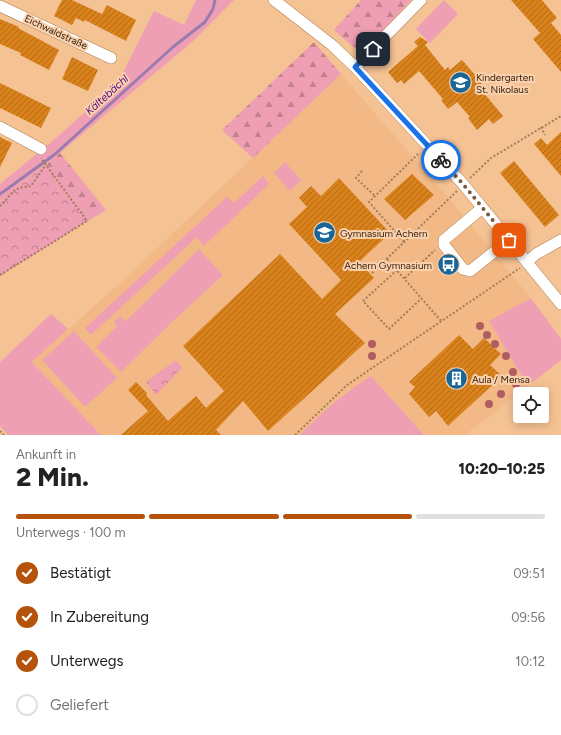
<!DOCTYPE html>
<html lang="de">
<head>
<meta charset="utf-8">
<style>
	body { margin:0; font-family:Figtree,sans-serif; background:#f2f2f2; color:#222; height:100vh; display:flex; flex-direction:column; font-size:15px; white-space:nowrap }
	* { box-sizing:border-box; margin:0 }
	p { font-size:13px; color:#767676 }
	.icon { flex:none; width:22px; height:22px; fill:none; stroke:currentColor; stroke-width:2; stroke-linecap:round; stroke-linejoin:round }
	.map { position:relative; height:435px; overflow:hidden }
	.side { display:flex; flex-direction:column; background:#fff; flex:1 }
	.side>* { flex:none }
	.controls { position:absolute; left:513px; top:387px; display:grid; gap:8px }
	.controls a { display:grid; place-items:center; width:36px; height:36px; border-radius:4px; background:#fff; box-shadow:0 2px 10px #0003; font-size:20px }
	.pin { position:absolute; display:grid; place-items:center; width:34px; height:34px; color:#fff; margin:-17px; border-radius:8px; box-shadow:0 2px 6px #0006 }
	.courier { position:absolute; display:grid; place-items:center; width:40px; height:40px; margin:-20px; border:3px solid #1a73e8; border-radius:50%; background:#fff; color:#222; box-shadow:0 1px 5px #0007 }
	.overview em { font-style:normal; font-weight:800 }
	.overview div { display:flex; flex-direction:column-reverse }
	.overview { display:flex; align-items:center; justify-content:space-between; height:68px; padding:0 16px }
	h1 { font-size:26px; font-weight:800; line-height:30px }
	.bar { display:grid; grid-template-columns:repeat(4,1fr); gap:6px 4px; align-content:center; height:48px; padding:0 16px }
	.bar i { height:5px; border-radius:3px; background:#e0e0e0 }
	.bar .on { background:#b45309 }
	.bar p { grid-column:span 4 }
	ol { padding:0 16px; list-style:none }
	li { display:flex; align-items:center; gap:12px; height:44px }
	li p { margin-inline-start:auto }
	li .icon { padding:4px; border-radius:50%; background:#b45309; color:#fff; stroke-width:4 }
	li:last-child { color:#767676 }
	li i { width:22px; height:22px; border:2px solid #e0e0e0; border-radius:50% }
	.map>svg:first-child { display:block }
	.built { fill:#f2b986 }
	.green { fill:#ef9fb3 }
	.forest { fill:url(#forest-firs) }
	.park { fill:url(#park-crowns) }
	.lines { fill:none; stroke-linecap:round; stroke-linejoin:round }
	.stream { stroke:#997bae; stroke-width:3 }
	.building { fill:url(#building-hatch) }
	.minor-casing { stroke:#b18155; stroke-width:12 }
	.path { stroke:#a27d5b; stroke-width:2; stroke-dasharray:2 2; stroke-linecap:butt }
	.minor { stroke:#fff; stroke-width:11 }
	.tree { fill:#b05d62 }
	.done { stroke:#7a5b40; stroke-width:4; stroke-dasharray:0 7.2 }
	.route { stroke:#1a73e8; stroke-width:5 }
	.labels { text-anchor:middle; dominant-baseline:central; stroke-width:4; stroke-linejoin:round; paint-order:stroke }
	.street-label { font-size:10px; fill:#382412; stroke:#fbd1ad }
	.poi-label { font-size:10px; fill:#382412; stroke:#fbd1ad; text-anchor:start }
	.water-label { font-size:11px; font-style:italic; fill:#500885; stroke:#fbd1ad }
</style>
</head>
<body>
<div class="map">
<svg width="561" height="435" viewBox="0 0 561 435">
	<defs>
		<pattern id="forest-firs" width="22" height="20" patternUnits="userSpaceOnUse"><rect width="22" height="20" fill="#ef9fb3"/><path d="M5 1l3.5 6h-7zM16 11l3.5 6h-7z" fill="#c38190"/></pattern>
		<pattern id="park-crowns" width="20" height="18" patternUnits="userSpaceOnUse"><rect width="20" height="18" fill="#ef9fb3"/><path d="M2 6a3 3 0 1 1 6 0M12 15a3 3 0 1 1 6 0" fill="none" stroke="#c38190"/></pattern>
		<pattern id="building-hatch" width="6" height="6" patternUnits="userSpaceOnUse"><rect width="6" height="6" fill="#d9821b"/><path d="M-1 1l2-2M0 6l6-6M5 7l2-2" fill="none" stroke="#b16a17"/></pattern>
	</defs>
	<rect width="100%" height="100%" fill="#f5c294"/>
	<path class="built" d="M341 74 446 195 531 298 490 321 528 386 465 435H424L371 376 345 393 314 421 300 435H101L32 362 132 272Z"/>
	<path class="green" d="M196 0H234L192 42 60 153 0 201V184L57 137 118 83 154 11 184 25Z
		M444 0 458 14 430 43 416 29Z
		M285 162 301 180 290 191 274 173Z
		M263 176 269 184 204 246 197 237 91 335 85 328 227 197 234 203Z
		M199 249 223 275 171 323 121 372 96 347 117 326 114 322 120 316 126 321Z
		M531 298 561 339V360L528 386 489 321Z
		M51 314 68 329 32 362 101 435H8L0 426V362Z
		M74 331 117 378 85 407 42 360Z
		M371 376 424 435H300C323 411 343 394 371 376Z"/>
	<path class="forest" d="M361 0H411L361 54 334 30Z
		M314 42 341 74 253 158 222 130Z
		M60 153 106 210 88 221 47 164Z"/>
	<path class="park" d="M47 164 88 221 0 276V201Z
		M176 360 182 368 156 395 146 382Z"/>
	<g class="lines">
		<path class="stream" d="M0 194 54 155 173 47 205 22 213 9 215 0"/>
	</g>
	<path class="building" d="M62 0H72L102 14 107 5 136 20 126 41 85 20 84 22 76 18 72 25 54 16Z
		M511 0H542L557 18 551 23 561 35V72L533 39 540 33Z
		M0 19 19 27 18 28 59 50 49 70 20 55 21 53 0 44Z
		M420 37 428 42 425 45 445 70 448 67 450 70 462 60 482 83 478 86 503 116 493 124 489 119 477 130 468 118 470 117 457 102 448 109 441 100 443 99 419 71 404 84 401 80 397 83 388 72 418 46 414 42Z
		M72 57 98 70 88 91 62 79Z
		M0 83 51 108 41 128 0 108Z
		M561 132V176L534 144 541 138 547 145Z
		M0 137 12 143 0 167Z
		M514 161 559 215 545 227 500 173Z
		M412 174 434 195 405 220 384 199Z
		M339 178 390 233 359 262 374 278 335 314 365 343 268 431 243 401 216 430 221 435H121L148 411 128 390 136 382 147 393 146 395 168 421 196 396 206 408 224 391 183 346 280 254 322 299 341 280 289 224 307 207 299 198 311 186 321 196Z
		M459 335 473 349 484 338 501 354 490 365 502 376 448 426 436 411 429 417 409 394 415 387 409 382Z"/>
	<g class="lines">
		<defs>
			<path id="minor" d="M274 0 332 45 355 67 463 184 561 304
				M0 6 111 58
				M355 67 421 0
				M0 127 41 149
				M482 208 444 240V245L463 269 470 271 509 240
				M527 262 536 254 561 240"/>
		</defs>
		<use href="#minor" class="minor-casing"/>
		<path class="path" d="M541 127 545 135
			M362 171 356 178 375 196
			M470 178 491 158 561 116
			M0 206C7 201 10 192 17 189 21 187 27 187 31 186L45 166
			M404 242 369 202 418 154
			M387 259 442 322
			M397 270 363 301 389 329 422 298
			M372 273 457 191
			M0 275 87 221 41 158
			M405 278 435 250
			M0 431 4 435
			M295 435 347 385 520 268"/>
		<use href="#minor" class="minor"/>
	</g>
	<g class="tree">
		<circle cx="480" cy="326" r="4"/>
		<circle cx="487" cy="335" r="4"/>
		<circle cx="372" cy="344" r="4"/>
		<circle cx="495" cy="344" r="4"/>
		<circle cx="372" cy="356" r="4"/>
		<circle cx="506" cy="356" r="4"/>
		<circle cx="513" cy="372" r="4"/>
		<circle cx="516" cy="384" r="4"/>
		<circle cx="501" cy="394" r="4"/>
		<circle cx="489" cy="404" r="4"/>
	</g>
	<g class="lines">
		<path class="done" d="M441 160 463 184 509 240"/>
		<path class="route" d="M373 49 355 67 441 160"/>
	</g>
	<defs>
		<symbol id="school-disc" viewBox="-11 -11 22 22"><circle r="9.5" fill="#186698" stroke="#fbd1ad"/><path d="M0-5L7-2L0 1L-7-2ZM-4 1L0 2.5L4 1V4Q0 6-4 4Z" fill="#fff"/></symbol>
		<symbol id="bus-disc" viewBox="-11 -11 22 22"><circle r="9.5" fill="#186698" stroke="#fbd1ad"/><path d="M-5-6H5V4H4V6H2V4H-2V6H-4V4H-5ZM-3.5-4V0h7V-4ZM-3.5 1.2v1.5H-2V1.2ZM2 1.2v1.5H3.5V1.2Z" fill="#fff"/></symbol>
		<symbol id="building-disc" viewBox="-11 -11 22 22"><circle r="9.5" fill="#186698" stroke="#fbd1ad"/><path d="M-4-6H4V6H1V3H-1V6H-4ZM-2.5-4.3h1.7v1.8h-1.7ZM.8-4.3h1.7v1.8H.8ZM-2.5-1h1.7V.8h-1.7ZM.8-1h1.7V.8H.8Z" fill="#fff"/></symbol>
	</defs>
	<g fill-rule="evenodd">
		<use href="#school-disc" x="448" y="70" width="25" height="25"/>
		<use href="#school-disc" x="312" y="220" width="25" height="25"/>
		<use href="#bus-disc" x="436" y="252" width="25" height="25"/>
		<use href="#building-disc" x="444" y="366" width="25" height="25"/>
	</g>
	<g class="labels">
		<g class="street-label">
			<text transform="translate(56 32) rotate(25)">Eichwaldstraße</text>
		</g>
		<g class="poi-label">
			<text x="476" y="77">Kindergarten<tspan x="476" dy="12">St. Nikolaus</tspan></text>
			<text x="340" y="233">Gymnasium Achern</text>
			<text x="432" y="265" text-anchor="end">Achern Gymnasium</text>
			<text x="472" y="379">Aula / Mensa</text>
		</g>
		<g class="water-label">
			<text transform="translate(107 95) rotate(-42)">Kältebächl</text>
		</g>
	</g>
</svg>
<div class="controls">
<a><svg class="icon" aria-label="locate" viewBox="0 0 24 24"><circle cx="12" cy="12" r="6"/><path d="M12 2v4M12 18v4M2 12h4M18 12h4"/></svg></a>
</div>
<div class="pin" style="left:509px;top:240px;background:#ea580c"><svg class="icon" aria-label="bag" viewBox="0 0 24 24"><path d="M5 8h14l-1 12H6zM9 8a3 3 0 0 1 6 0"/></svg></div>
<div class="pin" style="left:373px;top:49px;background:#1f2937"><svg class="icon" aria-label="home" viewBox="0 0 24 24"><path d="M3 11l9-7 9 7M6 9v11h12V9"/></svg></div>
<div class="courier" style="left:441px;top:160px"><svg class="icon" aria-label="bike" viewBox="0 0 24 24"><circle cx="6" cy="16" r="4"/><circle cx="18" cy="16" r="4"/><path d="M6 16l4-8h5l3 8M10 8l3 8H6M13 5h3"/></svg></div>
</div>
<section class="side">
<div class="overview"><div><h1>2 Min.</h1><p>Ankunft in</p></div><em>10:20–10:25</em></div>
<div class="bar"><i class="on"></i><i class="on"></i><i class="on"></i><i></i><p>Unterwegs · 100 m</p></div>
<ol>
<li><svg class="icon" aria-label="check" viewBox="0 0 24 24"><path d="M5 12l5 5 9-10"/></svg>Bestätigt<p>09:51</p></li>
<li><svg class="icon" aria-label="check" viewBox="0 0 24 24"><path d="M5 12l5 5 9-10"/></svg>In Zubereitung<p>09:56</p></li>
<li><svg class="icon" aria-label="check" viewBox="0 0 24 24"><path d="M5 12l5 5 9-10"/></svg>Unterwegs<p>10:12</p></li>
<li><i></i>Geliefert</li>
</ol>
</section>
</body>
</html>
